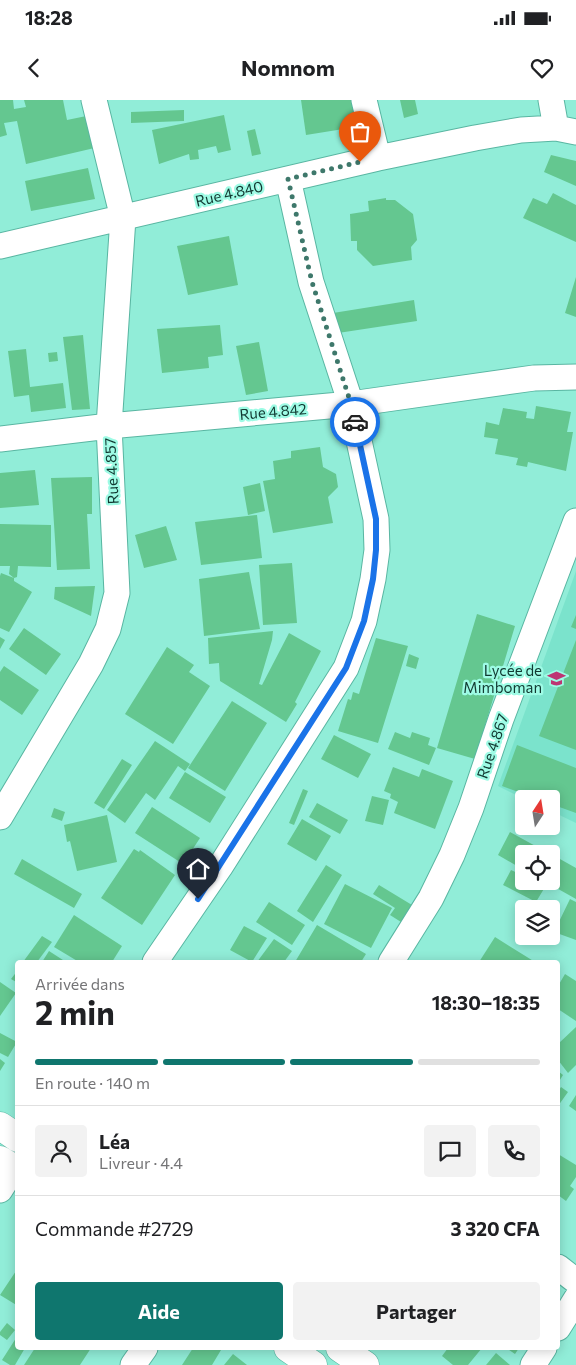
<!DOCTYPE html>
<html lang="fr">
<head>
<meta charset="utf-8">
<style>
	body { margin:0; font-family:Commissioner,sans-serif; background:#f2f2f2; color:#202124; height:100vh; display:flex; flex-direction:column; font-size:19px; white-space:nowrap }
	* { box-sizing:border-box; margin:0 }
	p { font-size:16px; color:#757577 }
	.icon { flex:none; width:28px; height:28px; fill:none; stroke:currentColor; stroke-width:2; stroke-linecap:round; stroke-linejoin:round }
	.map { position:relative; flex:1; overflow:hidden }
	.side { position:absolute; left:15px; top:860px; width:545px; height:390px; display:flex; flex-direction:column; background:#fff; border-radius:5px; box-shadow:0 2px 12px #0003 }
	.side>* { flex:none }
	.needle { width:32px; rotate:12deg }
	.fabs { position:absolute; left:515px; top:690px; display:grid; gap:10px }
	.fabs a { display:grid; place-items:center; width:45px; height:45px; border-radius:5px; background:#fff; box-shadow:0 2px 12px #0003; font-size:25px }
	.pin { position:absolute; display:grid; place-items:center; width:42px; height:42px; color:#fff; margin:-51px -21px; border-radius:50% 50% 50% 0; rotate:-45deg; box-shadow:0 0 5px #0007 }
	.pin .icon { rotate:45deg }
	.courier { position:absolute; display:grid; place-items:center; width:50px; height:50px; margin:-25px; border:4px solid #1a73e8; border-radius:50%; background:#fff; color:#222; box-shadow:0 1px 6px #0007 }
	.headline em { font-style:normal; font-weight:700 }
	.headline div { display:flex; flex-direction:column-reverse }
	.headline { display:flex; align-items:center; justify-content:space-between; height:85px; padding:0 20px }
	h1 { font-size:32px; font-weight:700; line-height:38px }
	.bar { display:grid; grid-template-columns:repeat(4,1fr); gap:8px 5px; align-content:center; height:60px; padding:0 20px }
	.bar i { height:6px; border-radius:4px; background:#e0e0e0 }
	.bar .on { background:#0f766e }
	.bar p { grid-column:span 4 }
	.line { display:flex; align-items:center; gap:12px; padding:0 20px; border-top:1px solid #e0e0e0 }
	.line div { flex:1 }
	.round { display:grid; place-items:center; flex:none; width:52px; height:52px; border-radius:5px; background:#f2f2f2 }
	.primary-button { display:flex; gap:10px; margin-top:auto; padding:10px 20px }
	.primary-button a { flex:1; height:58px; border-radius:5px; background:#0f766e; color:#fff; font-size:20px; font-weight:700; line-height:58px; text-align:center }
	.primary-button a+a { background:#f2f2f2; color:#202124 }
	.status { display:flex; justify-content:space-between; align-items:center; height:35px; padding:0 25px; background:#fff; direction:ltr }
	.status svg { height:14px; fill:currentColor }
	header { display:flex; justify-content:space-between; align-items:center; height:65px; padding:0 20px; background:#fff; font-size:22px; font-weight:700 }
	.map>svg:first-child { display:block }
	.built { fill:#7be3cc }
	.building { fill:#64c790 }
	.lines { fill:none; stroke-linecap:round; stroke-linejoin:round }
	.minor-casing { stroke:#59b6a2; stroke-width:27 }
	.major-casing { stroke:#59b6a2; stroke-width:29 }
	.minor { stroke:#fff; stroke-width:25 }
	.major { stroke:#fff; stroke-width:28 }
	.done { stroke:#3e786b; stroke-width:5; stroke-dasharray:0 9 }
	.route { stroke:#1a73e8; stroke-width:6 }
	.labels { text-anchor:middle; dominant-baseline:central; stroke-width:4.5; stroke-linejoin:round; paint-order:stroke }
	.street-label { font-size:15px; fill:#113931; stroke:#9efbe5 }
	.poi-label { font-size:15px; fill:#113931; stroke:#9efbe5; text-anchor:end }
</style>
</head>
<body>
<div class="status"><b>18:28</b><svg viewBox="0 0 49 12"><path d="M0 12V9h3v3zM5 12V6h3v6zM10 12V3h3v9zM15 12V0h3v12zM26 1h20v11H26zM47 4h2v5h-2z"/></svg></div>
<header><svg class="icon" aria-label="back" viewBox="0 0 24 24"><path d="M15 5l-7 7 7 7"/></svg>Nomnom<svg class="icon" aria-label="heart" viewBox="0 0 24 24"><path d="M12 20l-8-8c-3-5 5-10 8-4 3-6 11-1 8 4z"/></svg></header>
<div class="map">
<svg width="576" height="1265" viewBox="0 0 576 1265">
	<rect width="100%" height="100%" fill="#91edd8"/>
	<path class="built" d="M576 471V723L551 711V699H524L498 686Z"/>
	<path class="building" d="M0 0H13L14 9 26 7 24 0H63L67 20 96 14 103 46 26 64 17 21 4 23 7 35 0 37Z
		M301 0H357L362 26 306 35Z
		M400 0H415L418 14 404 18Z
		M184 10V21L131 23V12Z
		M224 15 231 50 218 53 216 46 198 50 199 59 190 60 189 54 159 64 152 30Z
		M255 29 261 54 252 56 247 31Z
		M551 55 576 61V86L544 72Z
		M88 68 95 99 31 111 25 81Z
		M553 93 576 105V142L523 118 533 98 547 104Z
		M386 98V100H395L413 114 417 140 411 147 412 160 373 166 357 150V141H351L350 114 369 111 368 101Z
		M229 136 238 185 188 195 177 146Z
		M576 177V217L565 213Z
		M414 200 417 221 338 233 333 213Z
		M220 225 223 255 208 257 209 268 162 273 157 229Z
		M83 235 90 309 72 310 63 237Z
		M259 242 268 291 246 295 236 246Z
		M26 249 30 287 63 283 66 308 31 312 29 295 14 297 8 251Z
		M57 252 58 261 49 262 48 253Z
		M536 306 571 312 567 332H573L566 371 528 362 527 367 516 365 518 358 495 354 498 339 484 337 486 322 499 325 503 308 527 312 526 318 534 319Z
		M320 347 323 367 336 374 338 387 328 397 333 423 273 433 263 381 275 379 273 361 291 358V351Z
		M35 370 39 405 0 408V373Z
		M92 377V414H87L90 469 57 470 51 378Z
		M260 383 265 411 248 415 243 387Z
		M257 415 262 458 201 465 195 422Z
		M0 424 51 425V467L18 466 17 477 14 478 9 474 10 466H0Z
		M166 426 177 460 144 468 135 435Z
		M292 463 297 523 263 525 259 465Z
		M249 472 260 529 204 536 199 479Z
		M1 473 14 478V481L32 492 9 532 0 528V476Z
		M95 486 91 516 54 499 55 487Z
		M477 514 515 526 475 659 437 648Z
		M576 515V529L571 527Z
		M24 528 61 554 46 575 9 549Z
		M273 531 272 540 259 584 262 585 289 533 321 551 295 602 297 604 286 622 220 581 219 563 209 564 208 538Z
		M0 537 5 540 0 549Z
		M376 538 408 546 378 643 338 631 348 599 351 600 353 592 359 594Z
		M576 540V650L539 636Z
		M167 547 194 565 189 572 210 586 173 644 125 614Z
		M409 554 419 558 416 569 406 566Z
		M4 566 39 590 22 615 0 600V572Z
		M232 601 267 623 225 691 188 668Z
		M395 632 410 638 412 632 430 638 428 645 436 648 429 665 388 649Z
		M334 635 371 654 358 678 321 659Z
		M155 641 190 664 185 671 178 666 155 700 146 693 125 723 107 710Z
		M517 645 576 668V713L551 704V699H538L502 686Z
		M122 659 132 665 104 709 94 703Z
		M393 667 419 677 422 669 453 681 435 729 394 713 398 702 390 698 391 694 384 691Z
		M185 672 226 697 210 723 169 698Z
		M303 689 308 691 294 725 289 723Z
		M372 696 389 700 383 725 365 721Z
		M317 703 348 720 340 734 309 717Z
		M152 707 200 738 183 764 135 733Z
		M54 708 65 712 62 721 51 717Z
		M107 715 117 762 77 771 70 741 67 742 64 725Z
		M302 719 331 736 316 761 287 744Z
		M510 732 550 754H524V770L498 755Z
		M134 749 139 752 140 750 175 775 142 825 101 798Z
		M551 754 576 768V799L544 781H551Z
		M22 759 82 794 74 808 14 774Z
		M326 765 342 775 313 822 297 811Z
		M511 770 524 776V781H533L545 787 536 802 503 785Z
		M345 784 392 808 371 848 324 824Z
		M379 785 412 805 401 822 390 815 395 808 373 794Z
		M570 799 576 802V840L554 832Z
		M269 802 305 825 292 845 256 822Z
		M74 815 122 846 112 862H79L54 847Z
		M317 825 366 854 361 862H295Z
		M244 826 267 838 252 862 230 850Z
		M42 836 52 842 37 862H23Z
		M495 837 535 862H479Z
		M274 839 292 851 284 862H257Z
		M49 851 66 862H42Z
		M18 870V883L11 879Z
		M565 874 576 881V921L558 909V886Z
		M0 882 16 893 0 916Z
		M576 927V965L568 973 558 960V944Z
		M0 933 17 942 8 957 0 953Z
		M0 959 5 963 0 971Z
		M558 971 563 975 558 983Z
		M561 987 568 992 558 1006V992Z
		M576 995V1011L569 1006Z
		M558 1054 576 1065V1077L570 1086 574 1089 566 1101 558 1095Z
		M18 1168V1206L0 1195Z
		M7 1223 15 1230 7 1240 0 1235V1232Z
		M18 1235V1248H25L15 1265H10L2 1260Z
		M35 1248H91L80 1265H24Z
		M193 1248H217L221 1250 212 1265H182Z
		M448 1248H482L468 1265H453L442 1256Z
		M506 1248H519L515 1254Z
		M496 1253 510 1265H486Z
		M233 1254 247 1265H224Z"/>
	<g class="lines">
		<defs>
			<path id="minor" d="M364 0 378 58
				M551 0 556 28
				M0 146 378 58 475 38 521 30 556 28 576 32
				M0 339 109 326 351 304 534 278 576 277
				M0 717 91 564 108 529 117 493 109 326 123 118 94 0
				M155 862 220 767 346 568 364 521 373 479 377 450 376 419 351 304 311 182 288 79
				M391 862 431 798 452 755 471 708 501 619 576 421
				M0 1090 14 1068
				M558 1167 576 1181
				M558 1228 576 1199
				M133 1265 145 1248
				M533 1265 544 1248"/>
			<path id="major" d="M0 1026 18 1038
				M0 1060 18 1071
				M288 1248 313 1265
				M340 1248 365 1265"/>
		</defs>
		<use href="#minor" class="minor-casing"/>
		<use href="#major" class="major-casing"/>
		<use href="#minor" class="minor"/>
		<use href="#major" class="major"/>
	</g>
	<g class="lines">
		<path class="done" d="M355 322 351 304 312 182 288 79 360 62"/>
		<path class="route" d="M198 799 346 568 364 521 373 479 376 450V419L355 322"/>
	</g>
	<defs>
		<symbol id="school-bare" viewBox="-9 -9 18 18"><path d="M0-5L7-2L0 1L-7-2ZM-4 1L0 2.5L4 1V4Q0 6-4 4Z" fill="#bd3573" stroke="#9efbe5" stroke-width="2.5" paint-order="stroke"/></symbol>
	</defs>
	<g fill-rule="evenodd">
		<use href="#school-bare" x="544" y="566" width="25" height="25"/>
	</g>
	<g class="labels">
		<g class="street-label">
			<text transform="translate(229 93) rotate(-13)">Rue 4.840</text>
			<text transform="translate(273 311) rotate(-5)">Rue 4.842</text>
			<text transform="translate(111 371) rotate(-93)">Rue 4.857</text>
			<text transform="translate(492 646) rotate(-71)">Rue 4.867</text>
		</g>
		<g class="poi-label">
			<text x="542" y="570">Lycée de<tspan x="542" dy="17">Mimboman</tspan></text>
		</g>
	</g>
</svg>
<div class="fabs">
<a><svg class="needle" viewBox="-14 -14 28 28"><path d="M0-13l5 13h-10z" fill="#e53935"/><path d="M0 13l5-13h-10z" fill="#757577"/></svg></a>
<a><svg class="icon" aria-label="locate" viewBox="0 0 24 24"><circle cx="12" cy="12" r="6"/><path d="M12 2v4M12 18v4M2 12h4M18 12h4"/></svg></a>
<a><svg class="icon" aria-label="layers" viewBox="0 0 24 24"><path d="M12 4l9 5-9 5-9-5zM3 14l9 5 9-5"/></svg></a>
</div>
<div class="pin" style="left:360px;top:62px;background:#ea580c"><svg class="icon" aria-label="bag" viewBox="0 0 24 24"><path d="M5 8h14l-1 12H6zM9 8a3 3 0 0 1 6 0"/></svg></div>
<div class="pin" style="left:198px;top:799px;background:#1f2937"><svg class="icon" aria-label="home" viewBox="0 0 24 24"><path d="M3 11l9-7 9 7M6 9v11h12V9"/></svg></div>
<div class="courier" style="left:355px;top:322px"><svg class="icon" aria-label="car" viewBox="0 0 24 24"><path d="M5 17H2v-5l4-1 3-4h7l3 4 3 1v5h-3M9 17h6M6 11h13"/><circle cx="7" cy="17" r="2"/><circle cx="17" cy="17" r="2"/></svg></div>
<section class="side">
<div class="headline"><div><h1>2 min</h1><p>Arrivée dans</p></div><em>18:30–18:35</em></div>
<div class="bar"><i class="on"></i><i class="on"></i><i class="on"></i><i></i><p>En route · 140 m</p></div>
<div class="line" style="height:90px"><a class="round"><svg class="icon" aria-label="person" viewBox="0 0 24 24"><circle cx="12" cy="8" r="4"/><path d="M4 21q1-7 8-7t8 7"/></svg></a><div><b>Léa</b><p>Livreur · 4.4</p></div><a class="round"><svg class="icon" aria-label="chat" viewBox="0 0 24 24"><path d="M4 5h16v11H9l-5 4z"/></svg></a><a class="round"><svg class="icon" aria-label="phone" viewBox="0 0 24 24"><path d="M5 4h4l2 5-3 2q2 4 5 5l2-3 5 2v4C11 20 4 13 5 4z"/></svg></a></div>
<div class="line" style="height:65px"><div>Commande #2729</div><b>3 320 CFA</b></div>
<div class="primary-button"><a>Aide</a><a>Partager</a></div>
</section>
</div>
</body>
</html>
